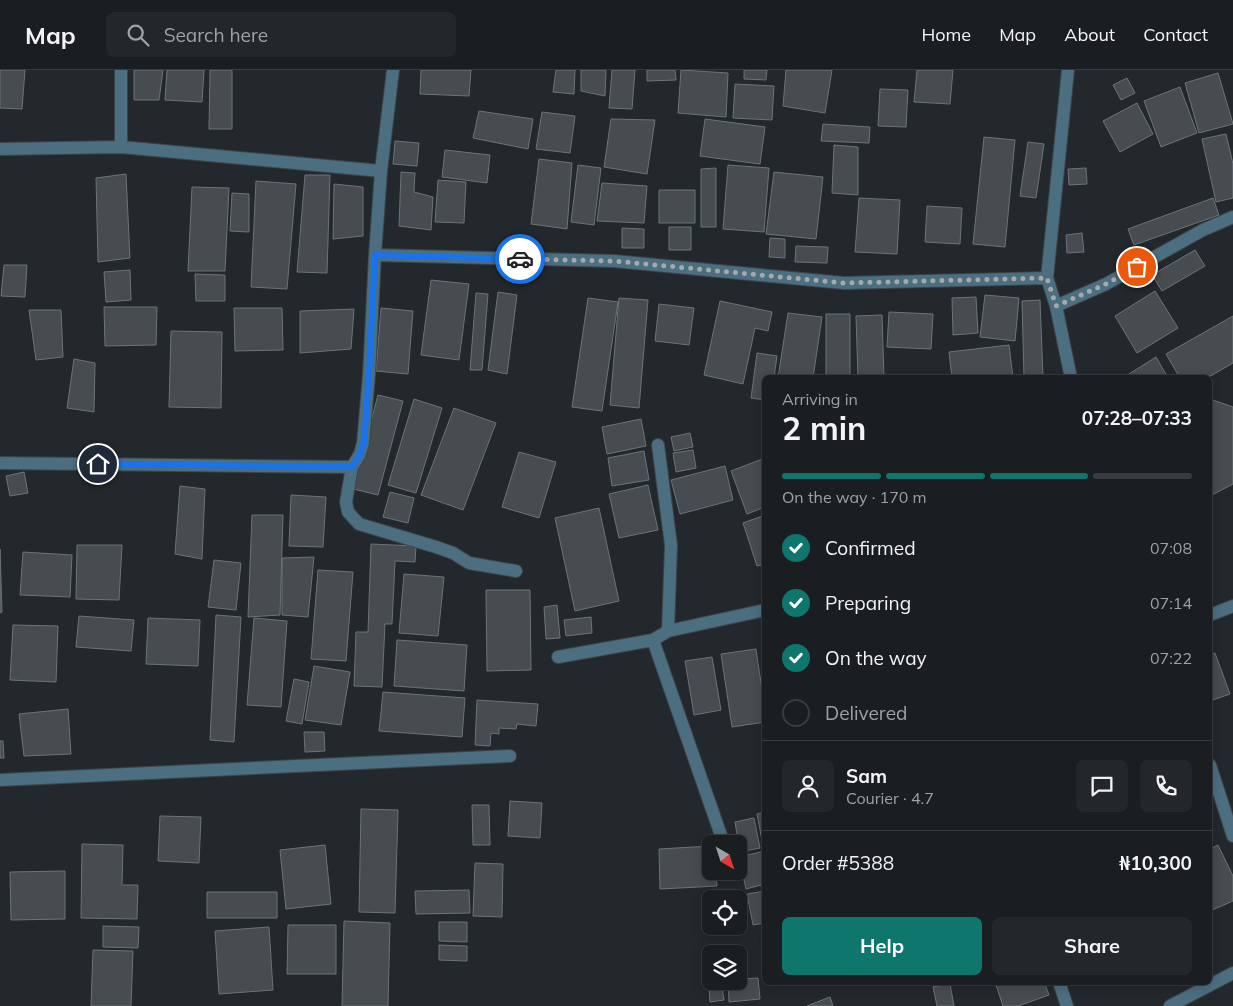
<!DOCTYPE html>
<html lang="en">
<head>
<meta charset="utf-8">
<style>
	body { margin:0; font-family:Mulish,sans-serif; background:#23272a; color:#f1f3f6; height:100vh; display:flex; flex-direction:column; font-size:19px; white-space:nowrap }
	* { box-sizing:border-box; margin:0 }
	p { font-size:16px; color:#9fa2a5 }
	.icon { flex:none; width:28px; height:28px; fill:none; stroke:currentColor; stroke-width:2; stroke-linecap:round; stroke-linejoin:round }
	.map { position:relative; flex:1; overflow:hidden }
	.side { position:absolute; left:762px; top:305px; width:450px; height:610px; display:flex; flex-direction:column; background:#1a1e21; border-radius:8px; box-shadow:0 2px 12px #0003,0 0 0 1px #383c3f }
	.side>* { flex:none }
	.needle { width:32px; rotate:141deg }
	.tools { position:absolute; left:702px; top:765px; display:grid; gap:10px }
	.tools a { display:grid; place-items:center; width:45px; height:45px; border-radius:8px; background:#1a1e21; box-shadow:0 2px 12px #0003,0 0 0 1px #383c3f; font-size:25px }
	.pin { position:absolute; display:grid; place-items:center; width:42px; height:42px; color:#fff; margin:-21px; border:2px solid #fff; border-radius:50%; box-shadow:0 1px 5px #0007 }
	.courier { position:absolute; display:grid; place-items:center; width:50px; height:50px; margin:-25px; border:4px solid #1a73e8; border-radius:50%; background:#fff; color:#222; box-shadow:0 1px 6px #0007 }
	.summary em { font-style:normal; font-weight:700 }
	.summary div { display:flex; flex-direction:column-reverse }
	.summary { display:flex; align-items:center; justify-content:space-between; height:85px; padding:0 20px }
	h1 { font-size:32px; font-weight:700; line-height:38px }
	.bar { display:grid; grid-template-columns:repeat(4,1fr); gap:8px 5px; align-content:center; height:60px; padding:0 20px }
	.bar i { height:6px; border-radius:4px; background:#383c3f }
	.bar .on { background:#0f766e }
	.bar p { grid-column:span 4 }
	.line { display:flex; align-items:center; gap:12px; padding:0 20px; border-top:1px solid #383c3f }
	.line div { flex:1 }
	.round { display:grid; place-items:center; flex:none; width:52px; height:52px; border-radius:8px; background:#23272a }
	ol { padding:0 20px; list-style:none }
	li { display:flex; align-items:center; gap:15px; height:55px }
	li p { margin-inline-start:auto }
	li .icon { padding:5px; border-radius:50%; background:#0f766e; color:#fff; stroke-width:4 }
	li:last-child { color:#9fa2a5 }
	li i { width:28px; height:28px; border:2px solid #383c3f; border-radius:50% }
	.button { display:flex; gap:10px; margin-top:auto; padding:10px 20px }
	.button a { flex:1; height:58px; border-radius:8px; background:#0f766e; color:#fff; font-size:20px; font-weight:700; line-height:58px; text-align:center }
	.button a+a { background:#23272a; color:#f1f3f6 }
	header { display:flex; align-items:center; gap:30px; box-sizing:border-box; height:70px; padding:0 25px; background:#1a1e21; border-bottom:1px solid #383c3f }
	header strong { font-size:24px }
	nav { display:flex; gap:28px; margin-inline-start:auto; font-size:18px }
	.search { width:350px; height:45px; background:#23272a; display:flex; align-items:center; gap:12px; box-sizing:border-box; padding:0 18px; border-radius:8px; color:#9fa2a5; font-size:19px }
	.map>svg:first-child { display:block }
	.building { fill:#464c50; stroke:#6d7478 }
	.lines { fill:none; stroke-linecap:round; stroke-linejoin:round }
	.minor-casing { stroke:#3e4448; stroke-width:14 }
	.minor { stroke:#4b6e80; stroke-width:12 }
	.done { stroke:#a5a9ac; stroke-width:5; stroke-dasharray:0 9 }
	.route { stroke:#1a73e8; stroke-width:6 }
</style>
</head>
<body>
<header>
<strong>Map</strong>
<div class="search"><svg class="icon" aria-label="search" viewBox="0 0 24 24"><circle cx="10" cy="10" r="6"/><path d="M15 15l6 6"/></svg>Search here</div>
<nav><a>Home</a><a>Map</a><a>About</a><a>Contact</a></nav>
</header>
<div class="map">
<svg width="1233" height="936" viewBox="0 0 1233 936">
	<rect width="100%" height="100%" fill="#22282c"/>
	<path class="building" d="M0 0H25L22 39 0 38Z
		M134 0H163L159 30H134Z
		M167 0H204L202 32 165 30Z
		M210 0H232V59H209Z
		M421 0H471L469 26 420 24Z
		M556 0H575L574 24 553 22Z
		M581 0H606L605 26 581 21Z
		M612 0H635L632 39 609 38Z
		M647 0H675L676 10 647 11Z
		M681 0 728 3 726 47 678 43Z
		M744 0H767L766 10 744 9Z
		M786 0H832L825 43 783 36Z
		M917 0H953L950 34 914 32Z
		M1218 3 1233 54 1199 63 1185 13Z
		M1127 8 1135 23 1121 30 1113 15Z
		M735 14 774 16 772 50 733 48Z
		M1180 17 1197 63 1161 77 1144 31Z
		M880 19 908 20 906 57 878 56Z
		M1137 33 1153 64 1120 82 1103 51Z
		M479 41 533 49 528 79 473 68Z
		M542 42 575 46 570 83 536 79Z
		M611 49 655 50 647 104 604 97Z
		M705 49 765 57 760 94 700 86Z
		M823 54 870 57 869 73 821 71Z
		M1226 64 1233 94V128L1216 132 1202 69Z
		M984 67 1015 70 1005 177 973 174Z
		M395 71 419 73 417 96 393 94Z
		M1028 72 1044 74 1036 128 1020 126Z
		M834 75 858 77V125L832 123Z
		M445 80 490 85 487 113 442 107Z
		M539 89 572 93 567 159 531 154Z
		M578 95 601 98 594 155 571 152Z
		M728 95 769 98 764 162 723 159Z
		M716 98V157H701V99Z
		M1086 98 1087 114 1069 115 1068 99Z
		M401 102 415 103 414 122 433 127 431 160 399 156Z
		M774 102 823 107 816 169 766 164Z
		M126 104 130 188 98 192 96 108Z
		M305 105H330L327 203 297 202Z
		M438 110 466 112 464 153 435 152Z
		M256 111 296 114 287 219 251 217Z
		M602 113 647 116 644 153 597 151Z
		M334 114 363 117V166L333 169Z
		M192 117 229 118 225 201H188Z
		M659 120H695V153H659Z
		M232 123 249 124V162L230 161Z
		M859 128 900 130 897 184 855 182Z
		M1213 128 1219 145 1134 175 1128 159Z
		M927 136 962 138 960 174 925 172Z
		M669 157H691V180H669Z
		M622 158 644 159V178H622Z
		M1082 163 1084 182 1067 183 1066 165Z
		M770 168 785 169V188L769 187Z
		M796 176 828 177 827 193 795 192Z
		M1195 180 1205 196 1162 221 1152 205Z
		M4 195H27L25 227 1 226Z
		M130 200 131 230 106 232 104 202Z
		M195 204 225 205V231H196Z
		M431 210 469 214 459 290 421 285Z
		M1155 221 1178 258 1137 283 1115 246Z
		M498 222 517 225 507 304 488 300Z
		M476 223 488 224 482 300H470Z
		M985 225 1019 228 1015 271 980 267Z
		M976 227 978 263 953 265 952 228Z
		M588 228 618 232 602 341 572 337Z
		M619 228 648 230 639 338 610 335Z
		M1040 230 1043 308H1024L1022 231Z
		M720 231 772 242 768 261 755 258 743 314 704 305Z
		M659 234 694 238 689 275 655 271Z
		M104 237H157L156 275 105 276Z
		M234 238H282L283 280 235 281Z
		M381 238 413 241 408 304 376 301Z
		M354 239 351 279 300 283V241Z
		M29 240H61L63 287 36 290Z
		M889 242 933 244 931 279 887 277Z
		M788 243 822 247 813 308H778Z
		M826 244H850V308H826Z
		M882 245 884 308H858L856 246Z
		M1233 246V293L1207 308H1180L1166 284Z
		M171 261 222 262 221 338 169 337Z
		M1009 275 1013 308H952L949 282Z
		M757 283 777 286 774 308H765V330L751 328Z
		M1156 287 1168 308H1131L1129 304Z
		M74 289 95 293 94 342 67 338Z
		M378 325 403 331 378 425 353 419Z
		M414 329 442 338 416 423 388 415Z
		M1210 329 1233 337V414L1210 426Z
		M454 338 496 353 463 440 421 425Z
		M641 349 646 376 607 384 602 357Z
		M690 363 693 377 674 381 671 367Z
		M693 380 696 398 676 402 673 383Z
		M644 381 649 410 612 416 608 388Z
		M519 382 556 392 539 448 502 437Z
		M765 388V437L747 444 731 401Z
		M725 396 733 430 680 444 671 410Z
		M24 402 28 423 10 426 6 406Z
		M648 415 658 460 619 468 609 424Z
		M180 416 205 419 202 489 175 484Z
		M390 422 414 428 408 453 383 447Z
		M291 425 326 427 323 477 289 476Z
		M599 438 619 531 575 541 555 448Z
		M252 445H283L280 545 248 547Z
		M765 445V494L757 496 743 453Z
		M371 474 416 476 415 492 395 491 392 554H385L382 617 354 616 356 562H368Z
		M77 475H122L119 530 76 529Z
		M0 479 2 542 0 543Z
		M23 482 72 485 70 527 20 525Z
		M314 487 308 547 282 545V488Z
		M214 490 241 493 236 540 208 537Z
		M318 500 353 502 346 591 311 589Z
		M404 504 444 507 438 566 399 563Z
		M486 520H530L531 600 487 601Z
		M557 535 560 568 546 569 544 537Z
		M216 545 241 547 234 672 210 670Z
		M79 546 134 550 131 581 76 577Z
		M591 547 592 563 566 566 564 550Z
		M148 548 200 550 198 596 146 594Z
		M254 548 287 551 281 637 247 635Z
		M13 555 58 556 56 612 10 610Z
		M397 570 467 575 464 621 394 616Z
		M756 579 765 641V652L732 657 721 584Z
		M1215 583 1230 624 1210 631V585Z
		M712 587 721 640 694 645 685 591Z
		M314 596 350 602 341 655 305 650Z
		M294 609 309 612 302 654 286 651Z
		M383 622 465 628 462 667 379 661Z
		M477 630 538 634 536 656 517 654 516 659 499 658V664L491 663 490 676 475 675Z
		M68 639 71 684 24 686 19 644Z
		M304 662H324L325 681 305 682Z
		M0 671H3L4 688H0Z
		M510 731 542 733 540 768 508 766Z
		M472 735H489L490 775H473Z
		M361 739 398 740 395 843 359 842Z
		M765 742V781H764L757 744Z
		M160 746 201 747 199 793 158 791Z
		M754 748 760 778 740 782 735 752Z
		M82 774 123 775 122 815H138L137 849 81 848Z
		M325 775 331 834 286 839 280 780Z
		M1218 775 1233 806V831L1210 841V779Z
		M711 776V801H716L717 816 660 819 659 779Z
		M765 781V814L746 819 739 787Z
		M475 793 503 794 502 847 473 846Z
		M65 801V849L11 850 10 802Z
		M469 820 470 843 416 844 415 821Z
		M765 821V853L753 855 747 824Z
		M207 822H277V848H207Z
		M344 851 390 853 388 936H342Z
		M439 852H467V872L439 871Z
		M288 855H336V904H287Z
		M103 856 139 857 138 878 103 877Z
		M269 857 273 920 219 924 215 861Z
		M439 875 467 876V891L439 890Z
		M93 880 133 881 131 936H91Z
		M758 908 760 929 729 932 728 911H739V909Z
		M995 912H1044L1049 925 1018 936H1003Z
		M950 914 954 936H937L933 917Z
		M722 916 724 930 710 932 709 917Z
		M830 927 833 936H807Z"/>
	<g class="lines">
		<defs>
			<path id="minor" d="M121 0V77
				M393 0 381 101 375 185 369 305 363 373 360 384 352 397 346 432 348 442 359 454 436 477 453 483 469 493 516 501
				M1068 0 1047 208 1056 236 1071 308
				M0 79 121 77 381 101
				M375 185 614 191 844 213 1047 208
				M1056 236 1106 214 1203 160 1233 147
				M658 375 671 475 668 561
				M0 393 352 397
				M1210 545 1233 536
				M653 570 724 774
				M558 587 653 570 668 561 765 540
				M1210 695 1233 766
				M0 710 510 686
				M1059 912 1067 936
				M1170 936 1233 903"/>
		</defs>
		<use href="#minor" class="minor-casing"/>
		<use href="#minor" class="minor"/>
	</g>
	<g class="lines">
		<path class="done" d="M520 189 614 191 844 213 1047 208 1056 236 1106 214 1137 197"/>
		<path class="route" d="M98 394 352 397 360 384 364 373 369 305 375 185 520 189"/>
	</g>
</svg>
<div class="tools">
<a><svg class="needle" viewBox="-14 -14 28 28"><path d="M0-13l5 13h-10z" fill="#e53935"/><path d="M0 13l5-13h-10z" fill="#9fa2a5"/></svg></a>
<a><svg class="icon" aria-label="locate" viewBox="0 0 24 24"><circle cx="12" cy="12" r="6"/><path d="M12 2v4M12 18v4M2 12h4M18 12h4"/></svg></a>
<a><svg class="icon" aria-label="layers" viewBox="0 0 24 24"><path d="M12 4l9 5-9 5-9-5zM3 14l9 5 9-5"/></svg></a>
</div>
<div class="pin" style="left:1137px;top:197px;background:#ea580c"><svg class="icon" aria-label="bag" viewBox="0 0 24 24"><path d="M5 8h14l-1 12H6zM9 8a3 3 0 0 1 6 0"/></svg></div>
<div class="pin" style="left:98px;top:394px;background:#1f2937"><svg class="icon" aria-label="home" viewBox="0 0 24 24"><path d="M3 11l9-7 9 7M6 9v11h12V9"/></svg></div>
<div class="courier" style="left:520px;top:189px"><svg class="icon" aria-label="car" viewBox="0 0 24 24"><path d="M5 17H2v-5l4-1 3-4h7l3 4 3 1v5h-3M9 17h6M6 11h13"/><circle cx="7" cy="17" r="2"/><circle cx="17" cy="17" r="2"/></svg></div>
<section class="side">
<div class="summary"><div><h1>2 min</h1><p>Arriving in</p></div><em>07:28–07:33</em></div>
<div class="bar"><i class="on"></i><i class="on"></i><i class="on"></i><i></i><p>On the way · 170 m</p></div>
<ol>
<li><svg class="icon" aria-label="check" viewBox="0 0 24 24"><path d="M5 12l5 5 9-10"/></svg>Confirmed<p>07:08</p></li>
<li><svg class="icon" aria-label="check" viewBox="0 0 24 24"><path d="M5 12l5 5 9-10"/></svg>Preparing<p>07:14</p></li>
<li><svg class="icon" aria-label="check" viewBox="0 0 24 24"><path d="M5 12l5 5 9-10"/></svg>On the way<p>07:22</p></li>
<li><i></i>Delivered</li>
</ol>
<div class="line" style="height:90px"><a class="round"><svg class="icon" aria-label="person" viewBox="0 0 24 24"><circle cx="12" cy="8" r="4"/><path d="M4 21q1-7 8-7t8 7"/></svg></a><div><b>Sam</b><p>Courier · 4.7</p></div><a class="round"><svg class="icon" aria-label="chat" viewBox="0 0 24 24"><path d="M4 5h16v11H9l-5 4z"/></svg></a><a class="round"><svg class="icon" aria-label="phone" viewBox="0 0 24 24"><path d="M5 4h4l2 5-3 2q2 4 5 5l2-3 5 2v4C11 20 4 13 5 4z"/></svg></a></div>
<div class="line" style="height:65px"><div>Order #5388</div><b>₦10,300</b></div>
<div class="button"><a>Help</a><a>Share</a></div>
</section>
</div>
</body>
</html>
